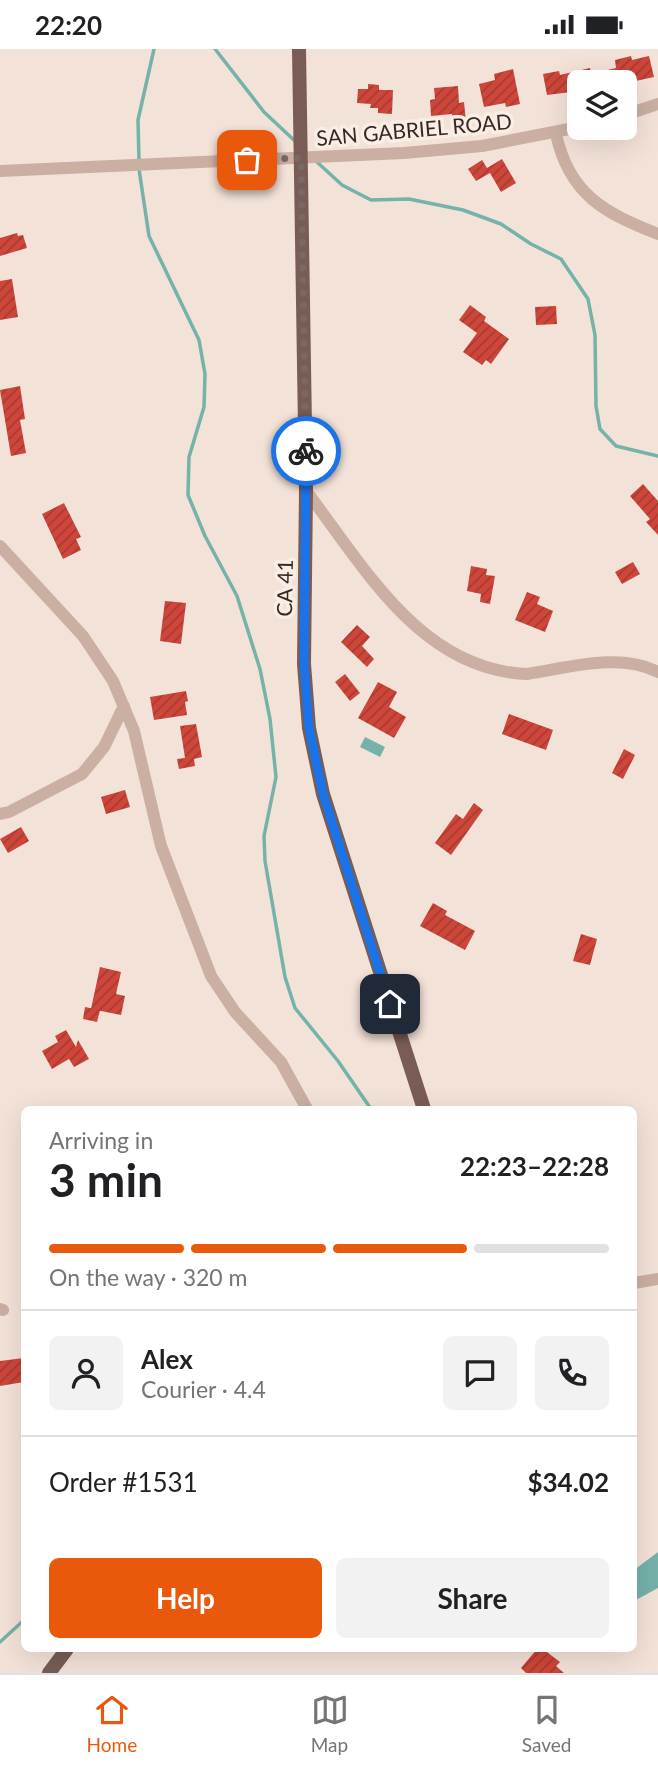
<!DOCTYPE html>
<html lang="en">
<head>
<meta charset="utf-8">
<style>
	body { margin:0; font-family:Lato,sans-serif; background:#f2f2f2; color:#202124; height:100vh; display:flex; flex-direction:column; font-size:26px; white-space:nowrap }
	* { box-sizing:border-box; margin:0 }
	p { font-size:23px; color:#757577 }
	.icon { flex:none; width:38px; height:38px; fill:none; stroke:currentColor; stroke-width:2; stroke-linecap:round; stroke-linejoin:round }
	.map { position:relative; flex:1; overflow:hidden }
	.panel { position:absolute; left:21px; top:1057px; width:616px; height:546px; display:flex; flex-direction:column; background:#fff; border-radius:10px; box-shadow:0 7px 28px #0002 }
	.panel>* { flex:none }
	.fabs { position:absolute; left:567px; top:21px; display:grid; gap:14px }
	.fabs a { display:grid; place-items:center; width:70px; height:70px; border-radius:10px; background:#fff; box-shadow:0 7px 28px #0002; font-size:35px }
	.pin { position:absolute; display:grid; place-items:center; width:60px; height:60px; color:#fff; margin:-30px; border-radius:14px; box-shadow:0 4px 10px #0006 }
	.courier { position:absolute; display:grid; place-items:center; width:70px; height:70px; margin:-35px; border:5px solid #1a73e8; border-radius:50%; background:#fff; color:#222; box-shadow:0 2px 9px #0007 }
	.head em { font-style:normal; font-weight:700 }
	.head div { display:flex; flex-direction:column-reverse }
	.head { display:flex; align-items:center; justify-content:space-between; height:119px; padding:0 28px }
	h1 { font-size:46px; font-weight:700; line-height:52px }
	.bar { display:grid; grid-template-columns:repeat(4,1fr); gap:10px 7px; align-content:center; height:84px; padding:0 28px }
	.bar i { height:9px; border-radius:5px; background:#e0e0e0 }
	.bar .selected { background:#ea580c }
	.bar p { grid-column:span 4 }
	.line { display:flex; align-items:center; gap:18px; padding:0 28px; border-top:2px solid #e0e0e0 }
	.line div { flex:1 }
	.round { display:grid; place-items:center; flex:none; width:74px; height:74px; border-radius:10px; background:#f2f2f2 }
	.cta { display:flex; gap:14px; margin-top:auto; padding:14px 28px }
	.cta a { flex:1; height:80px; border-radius:10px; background:#ea580c; color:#fff; font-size:28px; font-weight:700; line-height:80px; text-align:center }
	.cta a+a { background:#f2f2f2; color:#202124 }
	.status { display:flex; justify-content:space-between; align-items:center; height:49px; padding:0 35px; background:#fff; direction:ltr }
	.status svg { height:19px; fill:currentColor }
	.dock { display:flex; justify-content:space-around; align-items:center; height:98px; border-top:2px solid #e0e0e0; background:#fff; font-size:19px; color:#757577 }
	.dock a { display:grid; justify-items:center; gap:4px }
	.dock .selected { color:#ea580c }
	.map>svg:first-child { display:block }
	.water { fill:#75b2aa }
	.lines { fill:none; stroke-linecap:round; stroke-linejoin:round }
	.stream { stroke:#75b2aa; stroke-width:3.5 }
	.building { fill:url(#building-hatch) }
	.minor { stroke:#cbafa3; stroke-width:12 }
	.major { stroke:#795c56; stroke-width:14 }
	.done { stroke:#786964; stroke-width:7; stroke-dasharray:0 12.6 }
	.route { stroke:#1a73e8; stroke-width:9 }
	.labels { text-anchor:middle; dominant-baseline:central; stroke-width:7; stroke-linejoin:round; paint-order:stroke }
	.street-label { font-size:21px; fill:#362826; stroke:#faede4 }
</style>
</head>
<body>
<div class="status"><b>22:20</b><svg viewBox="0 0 49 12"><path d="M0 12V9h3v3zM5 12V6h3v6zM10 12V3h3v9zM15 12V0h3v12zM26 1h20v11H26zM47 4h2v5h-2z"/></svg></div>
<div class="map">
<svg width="658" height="1624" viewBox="0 0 658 1624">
	<defs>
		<pattern id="building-hatch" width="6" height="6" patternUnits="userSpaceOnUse" patternTransform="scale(1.75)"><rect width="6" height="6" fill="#ce463a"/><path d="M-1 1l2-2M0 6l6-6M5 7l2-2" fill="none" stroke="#a83a31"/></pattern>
	</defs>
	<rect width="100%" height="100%" fill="#f3e2d8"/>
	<path class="water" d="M365 688 385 698 380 708 360 698Z
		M658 1503V1539L634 1552V1521Z"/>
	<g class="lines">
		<path class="stream" d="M215 0 264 63 296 93
			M139 112 138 71 154 0
			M317 113 342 136 371 151 409 150 463 161 501 175 531 195 561 210 588 250 595 286 596 357 600 380 616 397 658 407
			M139 120 149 187 199 291 205 325 204 358 189 408 188 446 205 487 237 547 260 620 270 670 276 728 264 787 265 812 285 928 295 959 338 1012 371 1060
			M0 1593 24 1571"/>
	</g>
	<path class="building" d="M631 7 632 11 649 7 654 28 631 33H579V42L547 46 543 25 559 22 560 26 590 19 591 25 616 19 615 11Z
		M513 20 520 55 506 58 505 54 484 58 479 35 495 31 494 25Z
		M368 35 379 36V41H393L392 65 378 64V59H370L371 55 357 54 358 40H368Z
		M458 37 459 54 464 53 466 73 452 74V65L431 67 430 51 435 50 434 39Z
		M502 110 516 134 501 143 490 124 476 132 468 120 482 111 487 119Z
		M17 184 18 187 23 186 27 199 0 207V189Z
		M12 230 18 268 0 271V232Z
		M470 256 486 268 484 272 509 290 491 315 486 311 482 316 463 303 477 284 459 271Z
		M556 257 557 275 536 276 535 258Z
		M20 337 25 370 20 371 26 404 11 407 0 341Z
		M643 435 658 452V486L646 473 650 470 630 447Z
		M64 454 81 488 76 490 81 501 63 510 42 465Z
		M633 513 640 525 622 535 615 523Z
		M471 517 487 520 486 526 495 527 490 555 480 553 481 545 467 542Z
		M527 543 540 548 537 555 553 562 545 583 515 571Z
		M165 552 186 554 181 595 160 592Z
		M357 576 370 588 362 597 374 610 367 618 341 593Z
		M345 625 360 644 350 652 335 633Z
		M378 633 397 643 389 658 406 668 394 689 358 669Z
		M186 642 188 652 185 653 187 666 154 671 150 648Z
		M509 665 553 681 546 701 502 685Z
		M196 675 202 708 194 710 195 717 179 720 177 710 185 709 180 677Z
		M624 700 635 706 623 730 612 724Z
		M125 741 130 758 106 765 101 748Z
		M474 754 483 761 451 806 435 794 456 765 463 770Z
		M21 778 29 792 8 804 0 790Z
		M433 854 447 862 445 866 475 882 465 901 420 877Z
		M581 885 597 890 590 916 573 912Z
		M100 918 121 923 116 945 125 947 121 966 91 960Z
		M85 958 100 961 97 973 83 970Z
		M66 981 76 998 78 991 89 1010 74 1018 69 1010 52 1020 42 1002 58 993 55 987Z
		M24 1309V1333L0 1337V1312Z
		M537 1600H543L560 1613 556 1617 564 1624H526L521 1619Z"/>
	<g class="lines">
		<path class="minor" d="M625 66 658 55
			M556 85C569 145 604 164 658 185
			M0 122 404 104 482 97 579 78
			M306 442C364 517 420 621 527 625 568 619 619 603 658 623
			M0 497 83 587 113 632 134 682 161 797 211 927 235 963 281 1013 307 1060
			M0 765 9 763 82 725 104 698 124 657
			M634 1234 658 1230
			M0 1260 3 1261"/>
		<path class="major" d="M299 0 306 442 304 615 309 679 323 745 424 1060
			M49 1624 67 1600"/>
	</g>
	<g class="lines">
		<path class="done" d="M247 111 301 109 306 402"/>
		<path class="route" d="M306 402 304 615 309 679 323 745 390 955"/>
	</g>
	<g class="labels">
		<g class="street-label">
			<text transform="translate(414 80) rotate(-5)">SAN GABRIEL ROAD</text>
			<text transform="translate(284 539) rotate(-89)">CA 41</text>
		</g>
	</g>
</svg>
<div class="fabs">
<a><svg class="icon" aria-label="layers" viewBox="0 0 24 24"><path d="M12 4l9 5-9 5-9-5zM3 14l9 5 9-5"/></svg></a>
</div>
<div class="pin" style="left:247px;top:111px;background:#ea580c"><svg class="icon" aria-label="bag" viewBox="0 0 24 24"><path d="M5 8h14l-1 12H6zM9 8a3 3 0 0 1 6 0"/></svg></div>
<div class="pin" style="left:390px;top:955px;background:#1f2937"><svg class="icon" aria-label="home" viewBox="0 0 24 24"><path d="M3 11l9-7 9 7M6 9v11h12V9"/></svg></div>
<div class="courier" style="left:306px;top:402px"><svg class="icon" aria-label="bike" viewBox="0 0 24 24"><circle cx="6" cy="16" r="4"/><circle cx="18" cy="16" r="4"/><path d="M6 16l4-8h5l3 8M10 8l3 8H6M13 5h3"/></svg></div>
<section class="panel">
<div class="head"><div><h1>3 min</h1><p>Arriving in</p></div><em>22:23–22:28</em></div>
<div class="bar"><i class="selected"></i><i class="selected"></i><i class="selected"></i><i></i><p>On the way · 320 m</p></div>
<div class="line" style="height:126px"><a class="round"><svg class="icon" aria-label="person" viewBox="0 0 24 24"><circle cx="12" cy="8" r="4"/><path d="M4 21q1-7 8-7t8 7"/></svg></a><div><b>Alex</b><p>Courier · 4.4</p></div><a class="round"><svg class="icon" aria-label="chat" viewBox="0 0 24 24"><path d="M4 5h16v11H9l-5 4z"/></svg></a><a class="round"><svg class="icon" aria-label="phone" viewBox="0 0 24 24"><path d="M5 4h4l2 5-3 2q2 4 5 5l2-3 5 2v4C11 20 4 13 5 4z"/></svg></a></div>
<div class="line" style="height:91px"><div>Order #1531</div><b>$34.02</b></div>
<div class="cta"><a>Help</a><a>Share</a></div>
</section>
</div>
<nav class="dock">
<a class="selected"><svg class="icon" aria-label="home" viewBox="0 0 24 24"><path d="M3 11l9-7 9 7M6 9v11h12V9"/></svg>Home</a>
<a><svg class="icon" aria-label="map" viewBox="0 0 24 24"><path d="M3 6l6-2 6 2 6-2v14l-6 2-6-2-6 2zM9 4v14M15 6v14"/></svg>Map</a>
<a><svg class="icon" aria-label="saved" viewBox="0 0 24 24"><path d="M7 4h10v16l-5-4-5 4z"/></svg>Saved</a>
</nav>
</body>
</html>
